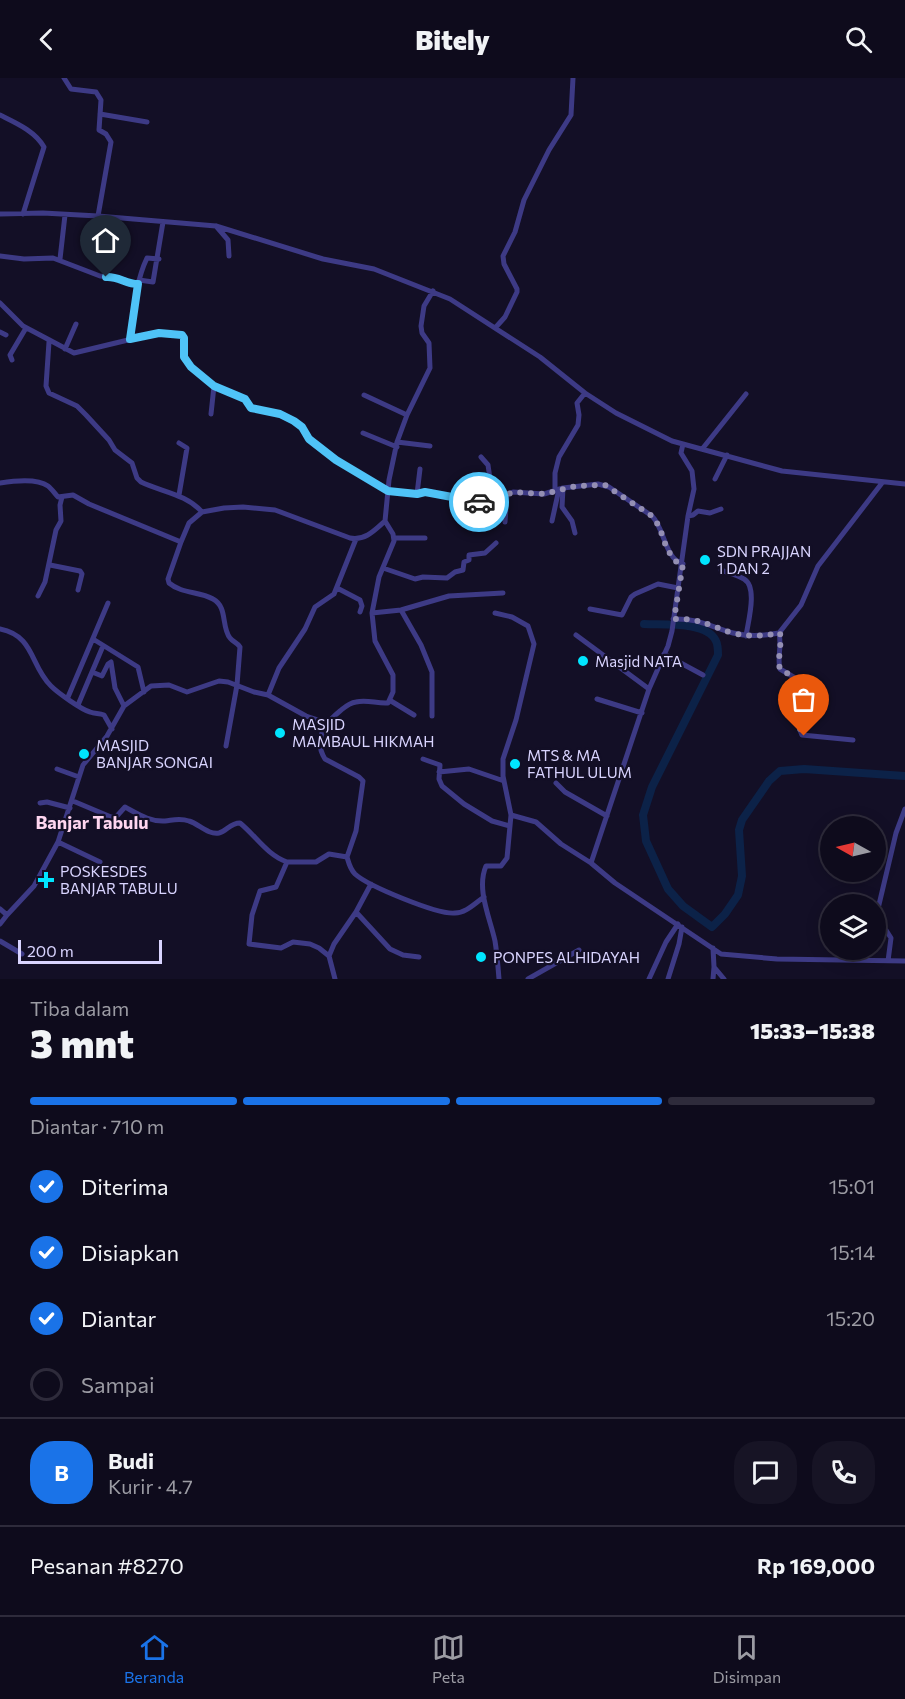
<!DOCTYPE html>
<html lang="id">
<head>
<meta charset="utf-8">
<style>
	body { margin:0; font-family:Commissioner,sans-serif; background:#171425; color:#f1f3f6; height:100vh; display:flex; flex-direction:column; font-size:22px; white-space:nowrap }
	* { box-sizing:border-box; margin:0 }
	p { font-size:20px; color:#9b9ba3 }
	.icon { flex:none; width:33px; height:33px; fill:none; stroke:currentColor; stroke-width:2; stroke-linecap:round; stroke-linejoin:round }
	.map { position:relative; height:901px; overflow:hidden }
	.panel { display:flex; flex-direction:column; background:#0e0b1c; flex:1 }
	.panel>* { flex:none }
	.needle { width:39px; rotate:278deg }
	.tools { position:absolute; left:820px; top:738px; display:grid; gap:12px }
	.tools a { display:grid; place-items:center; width:66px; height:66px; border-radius:50%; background:#0e0b1c; box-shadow:0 3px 15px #0003,0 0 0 2px #2e2b3b; font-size:30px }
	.scale { position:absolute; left:18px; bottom:15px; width:144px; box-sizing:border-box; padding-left:6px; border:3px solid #d9d4ff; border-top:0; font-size:16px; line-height:21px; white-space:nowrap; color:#d9d4ff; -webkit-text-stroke:4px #130f26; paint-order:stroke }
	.pin { position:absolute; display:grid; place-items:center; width:51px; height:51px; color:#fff; margin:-62px -26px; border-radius:50% 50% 50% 0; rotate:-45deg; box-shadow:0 0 6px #0007 }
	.pin .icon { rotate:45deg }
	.courier { position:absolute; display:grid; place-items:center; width:60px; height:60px; margin:-30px; border:4px solid #4fc3f7; border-radius:50%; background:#fff; color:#222; box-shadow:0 2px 8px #0007 }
	.head em { font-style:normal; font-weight:800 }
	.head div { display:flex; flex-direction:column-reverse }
	.head { display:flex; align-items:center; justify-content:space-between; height:102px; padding:0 30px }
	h1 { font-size:39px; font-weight:800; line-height:45px }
	.bar { display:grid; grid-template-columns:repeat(4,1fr); gap:9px 6px; align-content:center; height:72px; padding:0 30px }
	.bar i { height:8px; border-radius:4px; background:#2e2b3b }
	.bar .current { background:#1a73e8 }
	.bar p { grid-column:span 4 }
	.line { display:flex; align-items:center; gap:15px; padding:0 30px; border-top:2px solid #2e2b3b }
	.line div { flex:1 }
	.round { display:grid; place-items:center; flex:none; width:63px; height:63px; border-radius:24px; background:#171425 }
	ol { padding:0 30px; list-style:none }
	li { display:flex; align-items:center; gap:18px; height:66px }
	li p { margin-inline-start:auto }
	li .icon { padding:6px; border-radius:50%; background:#1a73e8; color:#fff; stroke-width:4 }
	li:last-child { color:#9b9ba3 }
	li i { width:33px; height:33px; border:3px solid #2e2b3b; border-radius:50% }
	header { display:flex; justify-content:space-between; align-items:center; height:78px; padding:0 30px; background:#0e0b1c; font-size:27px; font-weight:800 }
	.menu { display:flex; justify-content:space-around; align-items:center; height:84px; border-top:2px solid #2e2b3b; background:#0e0b1c; font-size:16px; color:#9b9ba3 }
	.menu a { display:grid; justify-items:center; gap:3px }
	.menu .current { color:#1a73e8 }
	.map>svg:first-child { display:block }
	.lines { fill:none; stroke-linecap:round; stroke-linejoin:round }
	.river { stroke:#0c2248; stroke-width:8 }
	.minor { stroke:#3d3a85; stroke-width:5 }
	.done { stroke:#948fb3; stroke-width:6; stroke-dasharray:0 10.8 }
	.route { stroke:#4fc3f7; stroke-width:8 }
	.poi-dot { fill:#00e5ff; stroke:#130f26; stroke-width:2 }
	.labels { text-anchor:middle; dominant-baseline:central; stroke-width:4.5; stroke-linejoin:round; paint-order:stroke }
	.poi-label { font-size:15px; fill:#d9d4ff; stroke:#130f26; text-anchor:start }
	.quarter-label { font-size:18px; font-weight:bold; fill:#ffd6f0; stroke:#130f26 }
</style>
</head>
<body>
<header><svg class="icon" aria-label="back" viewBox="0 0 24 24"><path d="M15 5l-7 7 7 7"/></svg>Bitely<svg class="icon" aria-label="search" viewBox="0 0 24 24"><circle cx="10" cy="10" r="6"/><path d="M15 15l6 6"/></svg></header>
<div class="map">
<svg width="905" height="901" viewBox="0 0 905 901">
	<rect width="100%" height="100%" fill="#130f26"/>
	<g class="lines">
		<path class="river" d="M644 546C664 547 707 543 716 563 718 567 718 573 718 577L652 709 643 737 646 763 668 811 683 828 712 849 725 836 738 817 742 798 739 752 742 742 769 703 780 693 804 691 905 698"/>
		<path class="minor" d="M64 0 71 11 96 14 101 22 99 52 106 56 111 64 98 138
			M100 36 147 44
			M0 37C16 45 35 53 44 69L23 136
			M0 136 43 135 98 138 216 148 323 181 374 191 450 221 540 279 585 315 616 335 672 363 782 393 905 406
			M216 148 228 162 229 178
			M0 178 24 181 53 180 100 198 114 199 125 202 129 206H138
			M60 181 65 137
			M139 202 153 204 163 144
			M0 225 23 248 74 275 153 256 182 257 184 260V279L191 289 214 308 245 321 251 330 280 336 294 343 301 349 309 361 336 382 388 413 417 416 425 414 485 424 513 414 544 416 563 410 598 406 609 409 652 438C665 451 664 480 683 486
			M496 249 505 239 517 214V211L504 186 503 178 515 154 524 122 549 72 571 37 573 0
			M0 254 6 257
			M130 261C134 234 135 205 147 180L159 181
			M49 264 46 308 49 315 77 328 86 337 109 362 115 372 132 385 137 400 141 404C162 414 186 416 202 434
			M65 271 76 246
			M12 282 10 277 26 250
			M364 317 407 337
			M211 336 214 308
			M363 355 397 369
			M397 364 430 368
			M683 366 681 375 692 393 694 411 688 438 672 553 668 568 649 611 591 785 615 805 721 876 777 881 905 883
			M703 370 746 316
			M481 379 488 387 493 421
			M715 401 727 377
			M0 405C13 403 37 400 48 408 52 411 55 416 58 419L73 417 89 426 181 464 189 445 202 434 224 430 243 429 275 432 350 460C365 463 375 452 385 443L389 402 397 364 407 337 430 290 429 265 422 255 421 248 424 228 433 213
			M563 410 562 429 572 443 575 455
			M555 413V395L559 379 578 347 579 337 577 325 585 315
			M417 416 420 391
			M179 417 187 370 179 365
			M688 438 693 437 698 433 710 435 721 431
			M552 443 559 411
			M505 444 507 416
			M394 460H425
			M181 464 168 501 169 505C182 516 199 513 213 521 228 529 221 549 230 560 233 564 237 564 240 569L237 607 226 668
			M50 487 80 493 82 496 78 512
			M383 490 415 501 423 499 447 500 455 494 463 492 464 484 469 482V477L485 475 496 465
			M721 492C728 495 737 497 744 501 758 509 748 544 746 558
			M337 510 360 522 362 528 360 534
			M38 518 45 504 56 452 61 443 60 427 62 419
			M590 531 622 537 631 519 635 516 658 506 678 510
			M401 532 421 567 432 594V638
			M372 535 401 532 449 518 503 515
			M495 535 512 539 528 548 534 566 516 642 503 681V698L511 737
			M673 541C699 540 710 549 733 555 749 559 763 558 779 555L801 527 818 488 882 405
			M0 551C35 558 30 588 51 608 58 615 82 632 90 634 95 636 99 635 104 637L112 651
			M779 555C782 568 777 581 780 591L802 604 804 608 800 652 802 657 853 662
			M576 557 649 611
			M93 561 138 589 144 614
			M664 576 703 597
			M92 594 102 598 108 586 111 584 115 610 124 628
			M268 617 279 590 305 551 315 529 334 516 356 461
			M68 619 108 525
			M597 621 642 635
			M391 623 414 637
			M78 627 103 568
			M423 681 440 687 439 701 442 708 464 726 492 743 510 748
			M57 691 79 699
			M439 694 469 691 504 703
			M556 705 565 714 607 738
			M73 723 111 739H116L125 729C138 736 150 744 165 743 174 742 180 740 189 743 199 746 208 757 219 755 227 753 230 745 240 745 256 758 267 777 287 784
			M40 725 47 724 70 730
			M347 779 356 753 363 703 359 699 325 681C313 662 324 646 340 633 345 629 349 625 356 624 367 621 377 626 388 625L393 614V597L375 563 372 535 379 499 394 463 393 456 385 443
			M100 784 58 764 83 687 107 658 124 628 151 608 169 607 187 614 219 603 228 604 254 614 268 617 306 638 327 645
			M0 831 7 837 0 846
			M356 834 390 871 403 877 419 879
			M7 837 34 808 58 764
			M0 863 22 876
			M713 870 714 889 724 901
			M329 878 319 870 310 866 293 864 281 870 249 866 252 837 260 813 276 809 287 784H316L329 776 347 779C349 786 350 791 355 796 368 808 438 837 455 835 466 835 475 825 484 819
			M888 883 891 860 877 838V835L896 755 905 731
			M335 901 329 878 334 866 356 834 371 806
			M499 901C498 888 497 875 495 863 490 840 476 811 486 788H501L507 780 511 737 536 744 561 766 591 785
			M528 901 579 872
			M649 901 666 864 678 846
			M668 901 679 866 682 849
			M713 901 714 889"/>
	</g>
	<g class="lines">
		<path class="done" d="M479 424H489L513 414 544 416 576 408 605 407 652 438 659 448 667 471 675 483 683 486 674 541C701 540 709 548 733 555 749 559 764 558 780 555 782 568 777 582 780 591L802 604 804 608 800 652 804 658"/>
		<path class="route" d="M106 199C118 198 126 206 138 206L130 261 159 255 182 257 184 260V279L191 289 214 308 245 321 251 330 280 336 294 343 302 349 309 361 336 382 388 413 417 416 425 414 479 424"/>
	</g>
	<g class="poi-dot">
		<circle cx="705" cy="482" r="6"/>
		<circle cx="583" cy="583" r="6"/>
		<circle cx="280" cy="655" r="6"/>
		<circle cx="84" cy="676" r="6"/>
		<circle cx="515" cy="686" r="6"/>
		<path d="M43 793h6v6h6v6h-6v6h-6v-6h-6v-6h6z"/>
		<circle cx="481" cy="879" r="6"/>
	</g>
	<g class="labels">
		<g class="poi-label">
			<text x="717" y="473">SDN PRAJJAN<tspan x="717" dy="17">1 DAN 2</tspan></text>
			<text x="595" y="583">Masjid NATA</text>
			<text x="292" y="646">MASJID<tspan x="292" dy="17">MAMBAUL HIKMAH</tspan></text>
			<text x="96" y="667">MASJID<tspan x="96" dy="17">BANJAR SONGAI</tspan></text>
			<text x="527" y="677">MTS &amp; MA<tspan x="527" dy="17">FATHUL ULUM</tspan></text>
			<text x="60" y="793">POSKESDES<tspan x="60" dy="17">BANJAR TABULU</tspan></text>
			<text x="493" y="879">PONPES ALHIDAYAH</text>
		</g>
		<g class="quarter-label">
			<text x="92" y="744">Banjar Tabulu</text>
		</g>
	</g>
</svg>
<div class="tools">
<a><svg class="needle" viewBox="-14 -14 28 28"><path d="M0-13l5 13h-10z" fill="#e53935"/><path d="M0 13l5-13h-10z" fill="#9b9ba3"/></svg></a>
<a><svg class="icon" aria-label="layers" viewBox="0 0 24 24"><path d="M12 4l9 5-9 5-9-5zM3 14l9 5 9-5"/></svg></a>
</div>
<div class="scale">200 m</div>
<div class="pin" style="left:804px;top:658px;background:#ea580c"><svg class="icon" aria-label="bag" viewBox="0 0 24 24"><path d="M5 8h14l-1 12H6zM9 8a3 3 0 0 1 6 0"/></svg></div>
<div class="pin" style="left:106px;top:199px;background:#1f2937"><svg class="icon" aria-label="home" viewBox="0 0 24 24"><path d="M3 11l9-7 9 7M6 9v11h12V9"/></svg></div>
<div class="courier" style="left:479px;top:424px"><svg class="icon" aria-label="car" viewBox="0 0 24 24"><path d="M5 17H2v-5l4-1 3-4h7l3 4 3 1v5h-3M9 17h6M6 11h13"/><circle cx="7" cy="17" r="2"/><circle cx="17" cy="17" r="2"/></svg></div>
</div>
<section class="panel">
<div class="head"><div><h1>3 mnt</h1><p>Tiba dalam</p></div><em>15:33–15:38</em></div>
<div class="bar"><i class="current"></i><i class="current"></i><i class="current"></i><i></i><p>Diantar · 710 m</p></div>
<ol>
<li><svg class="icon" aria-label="check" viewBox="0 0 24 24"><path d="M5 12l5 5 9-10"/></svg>Diterima<p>15:01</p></li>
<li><svg class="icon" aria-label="check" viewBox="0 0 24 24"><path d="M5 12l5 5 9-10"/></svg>Disiapkan<p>15:14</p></li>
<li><svg class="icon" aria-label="check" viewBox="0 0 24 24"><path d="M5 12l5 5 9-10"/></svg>Diantar<p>15:20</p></li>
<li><i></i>Sampai</li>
</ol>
<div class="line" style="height:108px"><b class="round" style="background:#1a73e8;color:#fff">B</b><div><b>Budi</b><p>Kurir · 4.7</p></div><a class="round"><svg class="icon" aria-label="chat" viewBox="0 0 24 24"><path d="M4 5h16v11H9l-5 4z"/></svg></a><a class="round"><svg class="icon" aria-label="phone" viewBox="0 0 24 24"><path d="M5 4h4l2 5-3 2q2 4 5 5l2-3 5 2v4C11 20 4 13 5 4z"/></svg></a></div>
<div class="line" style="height:78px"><div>Pesanan #8270</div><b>Rp 169,000</b></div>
</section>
<nav class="menu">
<a class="current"><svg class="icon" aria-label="home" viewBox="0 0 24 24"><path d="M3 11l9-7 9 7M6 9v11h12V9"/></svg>Beranda</a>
<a><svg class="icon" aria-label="map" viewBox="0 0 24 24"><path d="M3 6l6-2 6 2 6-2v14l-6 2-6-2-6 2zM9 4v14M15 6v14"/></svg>Peta</a>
<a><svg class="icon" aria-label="saved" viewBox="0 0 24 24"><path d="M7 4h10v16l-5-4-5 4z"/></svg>Disimpan</a>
</nav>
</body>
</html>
